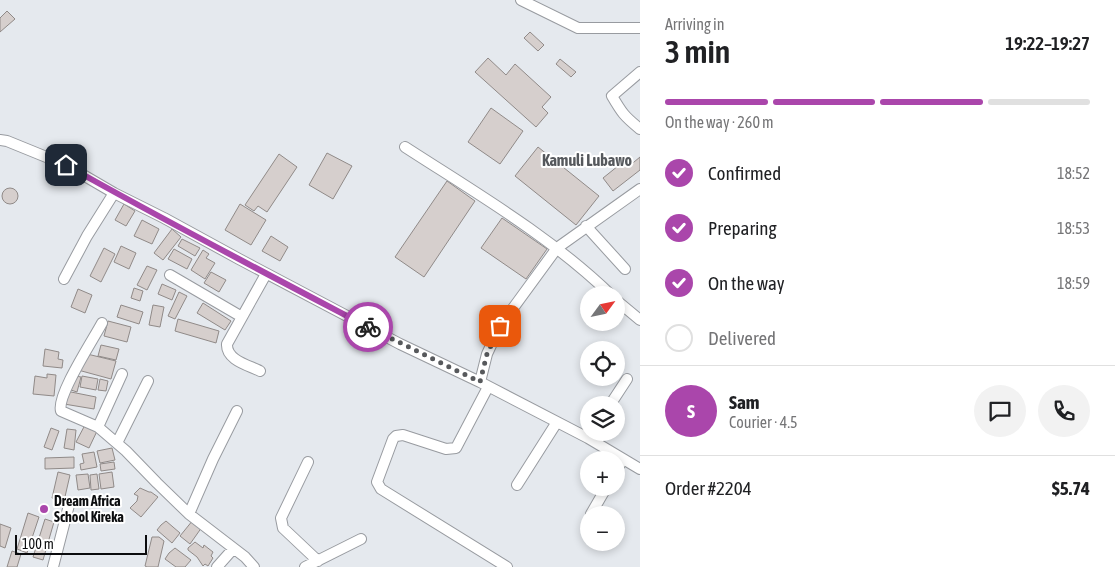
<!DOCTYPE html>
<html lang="en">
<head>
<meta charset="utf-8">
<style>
	body { margin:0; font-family:"Asap Condensed",sans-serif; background:#f2f2f2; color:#202124; height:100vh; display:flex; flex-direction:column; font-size:19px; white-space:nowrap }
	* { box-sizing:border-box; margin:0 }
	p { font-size:16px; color:#757577 }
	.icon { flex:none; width:28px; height:28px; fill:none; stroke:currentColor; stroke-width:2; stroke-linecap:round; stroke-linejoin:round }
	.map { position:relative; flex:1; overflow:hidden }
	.panel { display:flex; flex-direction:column; background:#fff; width:475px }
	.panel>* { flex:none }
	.needle { width:32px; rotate:57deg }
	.tools { position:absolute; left:580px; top:286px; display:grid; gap:10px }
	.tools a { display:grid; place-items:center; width:45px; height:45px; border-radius:50%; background:#fff; box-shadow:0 2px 8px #0003; font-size:25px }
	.scale { position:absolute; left:15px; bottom:12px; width:132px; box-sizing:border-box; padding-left:5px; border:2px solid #0b0c0e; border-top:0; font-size:14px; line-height:18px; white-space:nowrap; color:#0b0c0e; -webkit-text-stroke:4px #fff; paint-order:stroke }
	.pin { position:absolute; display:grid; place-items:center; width:42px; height:42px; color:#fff; margin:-21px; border-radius:10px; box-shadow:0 2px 8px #0006 }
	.courier { position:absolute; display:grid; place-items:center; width:50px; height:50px; margin:-25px; border:4px solid #aa46ab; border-radius:50%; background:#fff; color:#222; box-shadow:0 1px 6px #0007 }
	.head em { font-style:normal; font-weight:600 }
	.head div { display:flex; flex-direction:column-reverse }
	.head { display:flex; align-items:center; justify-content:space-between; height:85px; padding:0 25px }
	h1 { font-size:32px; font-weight:600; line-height:38px }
	.bar { display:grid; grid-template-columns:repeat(4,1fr); gap:8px 5px; align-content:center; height:60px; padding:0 25px }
	.bar i { height:6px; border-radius:4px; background:#e0e0e0 }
	.bar .active { background:#aa46ab }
	.bar p { grid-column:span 4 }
	.line { display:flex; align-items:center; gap:12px; padding:0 25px; border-top:1px solid #e0e0e0 }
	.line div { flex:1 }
	.round { display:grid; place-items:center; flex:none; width:52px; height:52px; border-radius:26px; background:#f2f2f2 }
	ol { padding:0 25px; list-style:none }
	li { display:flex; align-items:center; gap:15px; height:55px }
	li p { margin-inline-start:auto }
	li .icon { padding:5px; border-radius:50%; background:#aa46ab; color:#fff; stroke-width:4 }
	li:last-child { color:#757577 }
	li i { width:28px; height:28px; border:2px solid #e0e0e0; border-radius:50% }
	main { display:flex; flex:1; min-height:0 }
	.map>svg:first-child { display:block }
	.building { fill:#d6cfcd; stroke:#908a88 }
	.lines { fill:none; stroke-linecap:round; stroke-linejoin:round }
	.minor-casing { stroke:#989ba0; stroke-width:12 }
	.minor { stroke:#fff; stroke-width:10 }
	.done { stroke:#57595c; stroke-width:5; stroke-dasharray:0 9 }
	.route { stroke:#aa46ab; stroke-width:6 }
	.poi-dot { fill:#aa46ab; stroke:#fff; stroke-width:2 }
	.labels { text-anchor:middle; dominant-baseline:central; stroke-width:4; stroke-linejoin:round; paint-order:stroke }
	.poi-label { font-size:14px; font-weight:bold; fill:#0b0c0e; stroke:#fff; text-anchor:start }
	.quarter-label { font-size:16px; font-weight:bold; fill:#55585c; stroke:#fff }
</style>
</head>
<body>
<main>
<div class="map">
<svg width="640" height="567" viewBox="0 0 640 567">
	<rect width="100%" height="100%" fill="#e5e9ee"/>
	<path class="building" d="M7 11 15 19 0 32V18Z
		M530 32 544 45 538 51 524 38Z
		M488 58 506 75 515 64 551 97 542 107 548 113 536 127 475 72Z
		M560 59 576 72 571 77 556 64Z
		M491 108 523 131 500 164 468 142Z
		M538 147 599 196 576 225 515 176Z
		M327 153 352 166 333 199 309 185Z
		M279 154 297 167 267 212 258 206 254 211 245 205Z
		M640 157V170L613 191 603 178 623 162 628 167Z
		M447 181 475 201 424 277 395 257Z
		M2 196a8 8 0 1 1 16 0a8 8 0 1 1-16 0Z
		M124 204 135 211 126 226 115 220Z
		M240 204 266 220 251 245 225 230Z
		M502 218 547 249 526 279 481 248Z
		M142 220 159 229 152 244 134 236Z
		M172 229 181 237 163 260 154 253Z
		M271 236 288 247 280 261 262 251Z
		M182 239 200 248 195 256 178 246Z
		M121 246 136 253 129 269 114 262Z
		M104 248 115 254 101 282 90 276Z
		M174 249 192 259 187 269 168 259Z
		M203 250 209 254 206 258 215 263 205 279 191 270Z
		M147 266 157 270 147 290 137 285Z
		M211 272 226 280 219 292 204 283Z
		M162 284 176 290 172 300 158 294Z
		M134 288 143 291 140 301 131 298Z
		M78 289 92 295 85 313 71 307Z
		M179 292 187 296 175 319 168 316Z
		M203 303 231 321 225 330 197 313Z
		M121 305 143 312 139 324 117 317Z
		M153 305 164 307 160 327 149 325Z
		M178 319 219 331 216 343 175 331Z
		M108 321 131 327 127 342 104 336Z
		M101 345 119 349 116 360 98 356Z
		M45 349 59 352 58 359 63 360 62 368 43 366Z
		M83 353 116 361 111 379 78 370Z
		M47 374 56 375 54 396 33 394 35 376 47 378Z
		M71 375 81 377 77 392 68 389Z
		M82 376 98 379 96 390 80 387Z
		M100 379 108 381 106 391 98 390Z
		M66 391 96 397 94 409 64 404Z
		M86 423 98 429 89 448 76 442Z
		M51 428 59 431 52 450 44 447Z
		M67 429 76 430 74 450 64 448Z
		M112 448 115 460 100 463 97 451Z
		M94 452 97 467 81 470 80 464 84 463 82 454Z
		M74 457V468L45 469V458Z
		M114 462 115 469 101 471 100 464Z
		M58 472 70 475 64 501 52 498Z
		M112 472 114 487 101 489 99 474Z
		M88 474 90 488 78 490 76 475Z
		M97 474 99 489 91 490 90 475Z
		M140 488 149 492H151L158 497 141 517 130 508 137 501 138 496 134 494Z
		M28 513 39 517 27 553 17 549Z
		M45 519 54 522 43 560 33 557Z
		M193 520 202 527 190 544 180 536Z
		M166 521 180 533 172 543 157 530 161 525Z
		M0 524 11 528 5 548 0 546Z
		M152 537H159L164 541 158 567H147L145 566Z
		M195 542 203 548 204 545 213 552 211 556 213 558 208 566 205 564 203 566 197 557 188 550V548Z
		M175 548 191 560 185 567H176L165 559 169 553Z
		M12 551 21 554 17 567H7Z"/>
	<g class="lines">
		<defs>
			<path id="minor" d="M521 0 578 28H640
				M640 72 612 96C622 113 624 116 640 129
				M0 140 7 141 66 165 114 193 164 218 239 259 400 344 480 382 588 438 640 469
				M405 147C476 193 550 236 611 295
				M586 226 625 269
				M170 275 242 317
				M64 279 87 236 114 193
				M616 300 640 320
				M102 323C93 340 56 396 61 411L98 427 126 451 157 483 189 514 245 557 254 567
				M260 371C248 365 226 360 227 344L266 274
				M480 382 487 354 500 326 557 248 640 189
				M488 387 456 448 446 449 403 435 396 436 393 439 377 482 381 489 507 567
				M610 405 627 379
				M98 427 122 374
				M117 443 148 381
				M308 462 281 518 283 528 318 561
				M616 471 623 459
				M517 485 557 422
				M189 514 213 459 237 411
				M591 514 606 488
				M53 567 69 505
				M217 567 233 549
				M305 567 361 539"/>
		</defs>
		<use href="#minor" class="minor-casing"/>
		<use href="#minor" class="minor"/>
	</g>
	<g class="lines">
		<path class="done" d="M368 327 480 382 487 354 500 326"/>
		<path class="route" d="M66 165C165 221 267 274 368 327"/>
	</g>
	<circle class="poi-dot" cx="44" cy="509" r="5"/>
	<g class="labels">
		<g class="poi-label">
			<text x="54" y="501">Dream Africa<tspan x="54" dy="16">School Kireka</tspan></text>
		</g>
		<g class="quarter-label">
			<text x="587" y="160">Kamuli Lubawo</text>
		</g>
	</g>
</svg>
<div class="tools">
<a><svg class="needle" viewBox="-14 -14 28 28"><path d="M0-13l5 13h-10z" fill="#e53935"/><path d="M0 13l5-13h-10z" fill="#757577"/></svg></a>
<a><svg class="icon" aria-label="locate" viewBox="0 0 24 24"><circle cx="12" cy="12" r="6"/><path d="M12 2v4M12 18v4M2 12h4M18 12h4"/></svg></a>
<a><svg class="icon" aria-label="layers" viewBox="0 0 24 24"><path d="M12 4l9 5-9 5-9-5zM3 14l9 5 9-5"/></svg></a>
<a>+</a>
<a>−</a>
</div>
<div class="scale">100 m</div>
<div class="pin" style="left:500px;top:326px;background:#ea580c"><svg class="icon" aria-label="bag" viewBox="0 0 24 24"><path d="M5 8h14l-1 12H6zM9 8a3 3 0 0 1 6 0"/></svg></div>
<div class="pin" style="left:66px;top:165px;background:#1f2937"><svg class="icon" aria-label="home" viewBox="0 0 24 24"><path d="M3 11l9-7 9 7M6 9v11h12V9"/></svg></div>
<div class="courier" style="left:368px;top:327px"><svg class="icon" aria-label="bike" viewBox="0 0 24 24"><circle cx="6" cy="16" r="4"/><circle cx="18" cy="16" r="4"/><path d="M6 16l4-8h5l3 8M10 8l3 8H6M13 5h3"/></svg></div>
</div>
<section class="panel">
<div class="head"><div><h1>3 min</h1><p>Arriving in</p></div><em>19:22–19:27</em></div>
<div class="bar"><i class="active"></i><i class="active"></i><i class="active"></i><i></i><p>On the way · 260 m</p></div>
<ol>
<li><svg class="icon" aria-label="check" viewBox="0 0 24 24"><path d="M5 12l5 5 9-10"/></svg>Confirmed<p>18:52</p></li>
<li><svg class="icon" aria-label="check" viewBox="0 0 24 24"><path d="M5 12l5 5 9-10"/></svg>Preparing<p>18:53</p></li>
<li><svg class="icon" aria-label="check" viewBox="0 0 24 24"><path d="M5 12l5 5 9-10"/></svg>On the way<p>18:59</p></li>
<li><i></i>Delivered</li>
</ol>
<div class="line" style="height:90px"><b class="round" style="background:#aa46ab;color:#fff">S</b><div><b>Sam</b><p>Courier · 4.5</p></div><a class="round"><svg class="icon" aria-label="chat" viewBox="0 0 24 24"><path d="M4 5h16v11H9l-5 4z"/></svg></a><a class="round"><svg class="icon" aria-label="phone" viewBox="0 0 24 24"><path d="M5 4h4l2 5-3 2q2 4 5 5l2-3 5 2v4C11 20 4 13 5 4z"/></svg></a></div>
<div class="line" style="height:65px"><div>Order #2204</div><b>$5.74</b></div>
</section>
</main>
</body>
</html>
